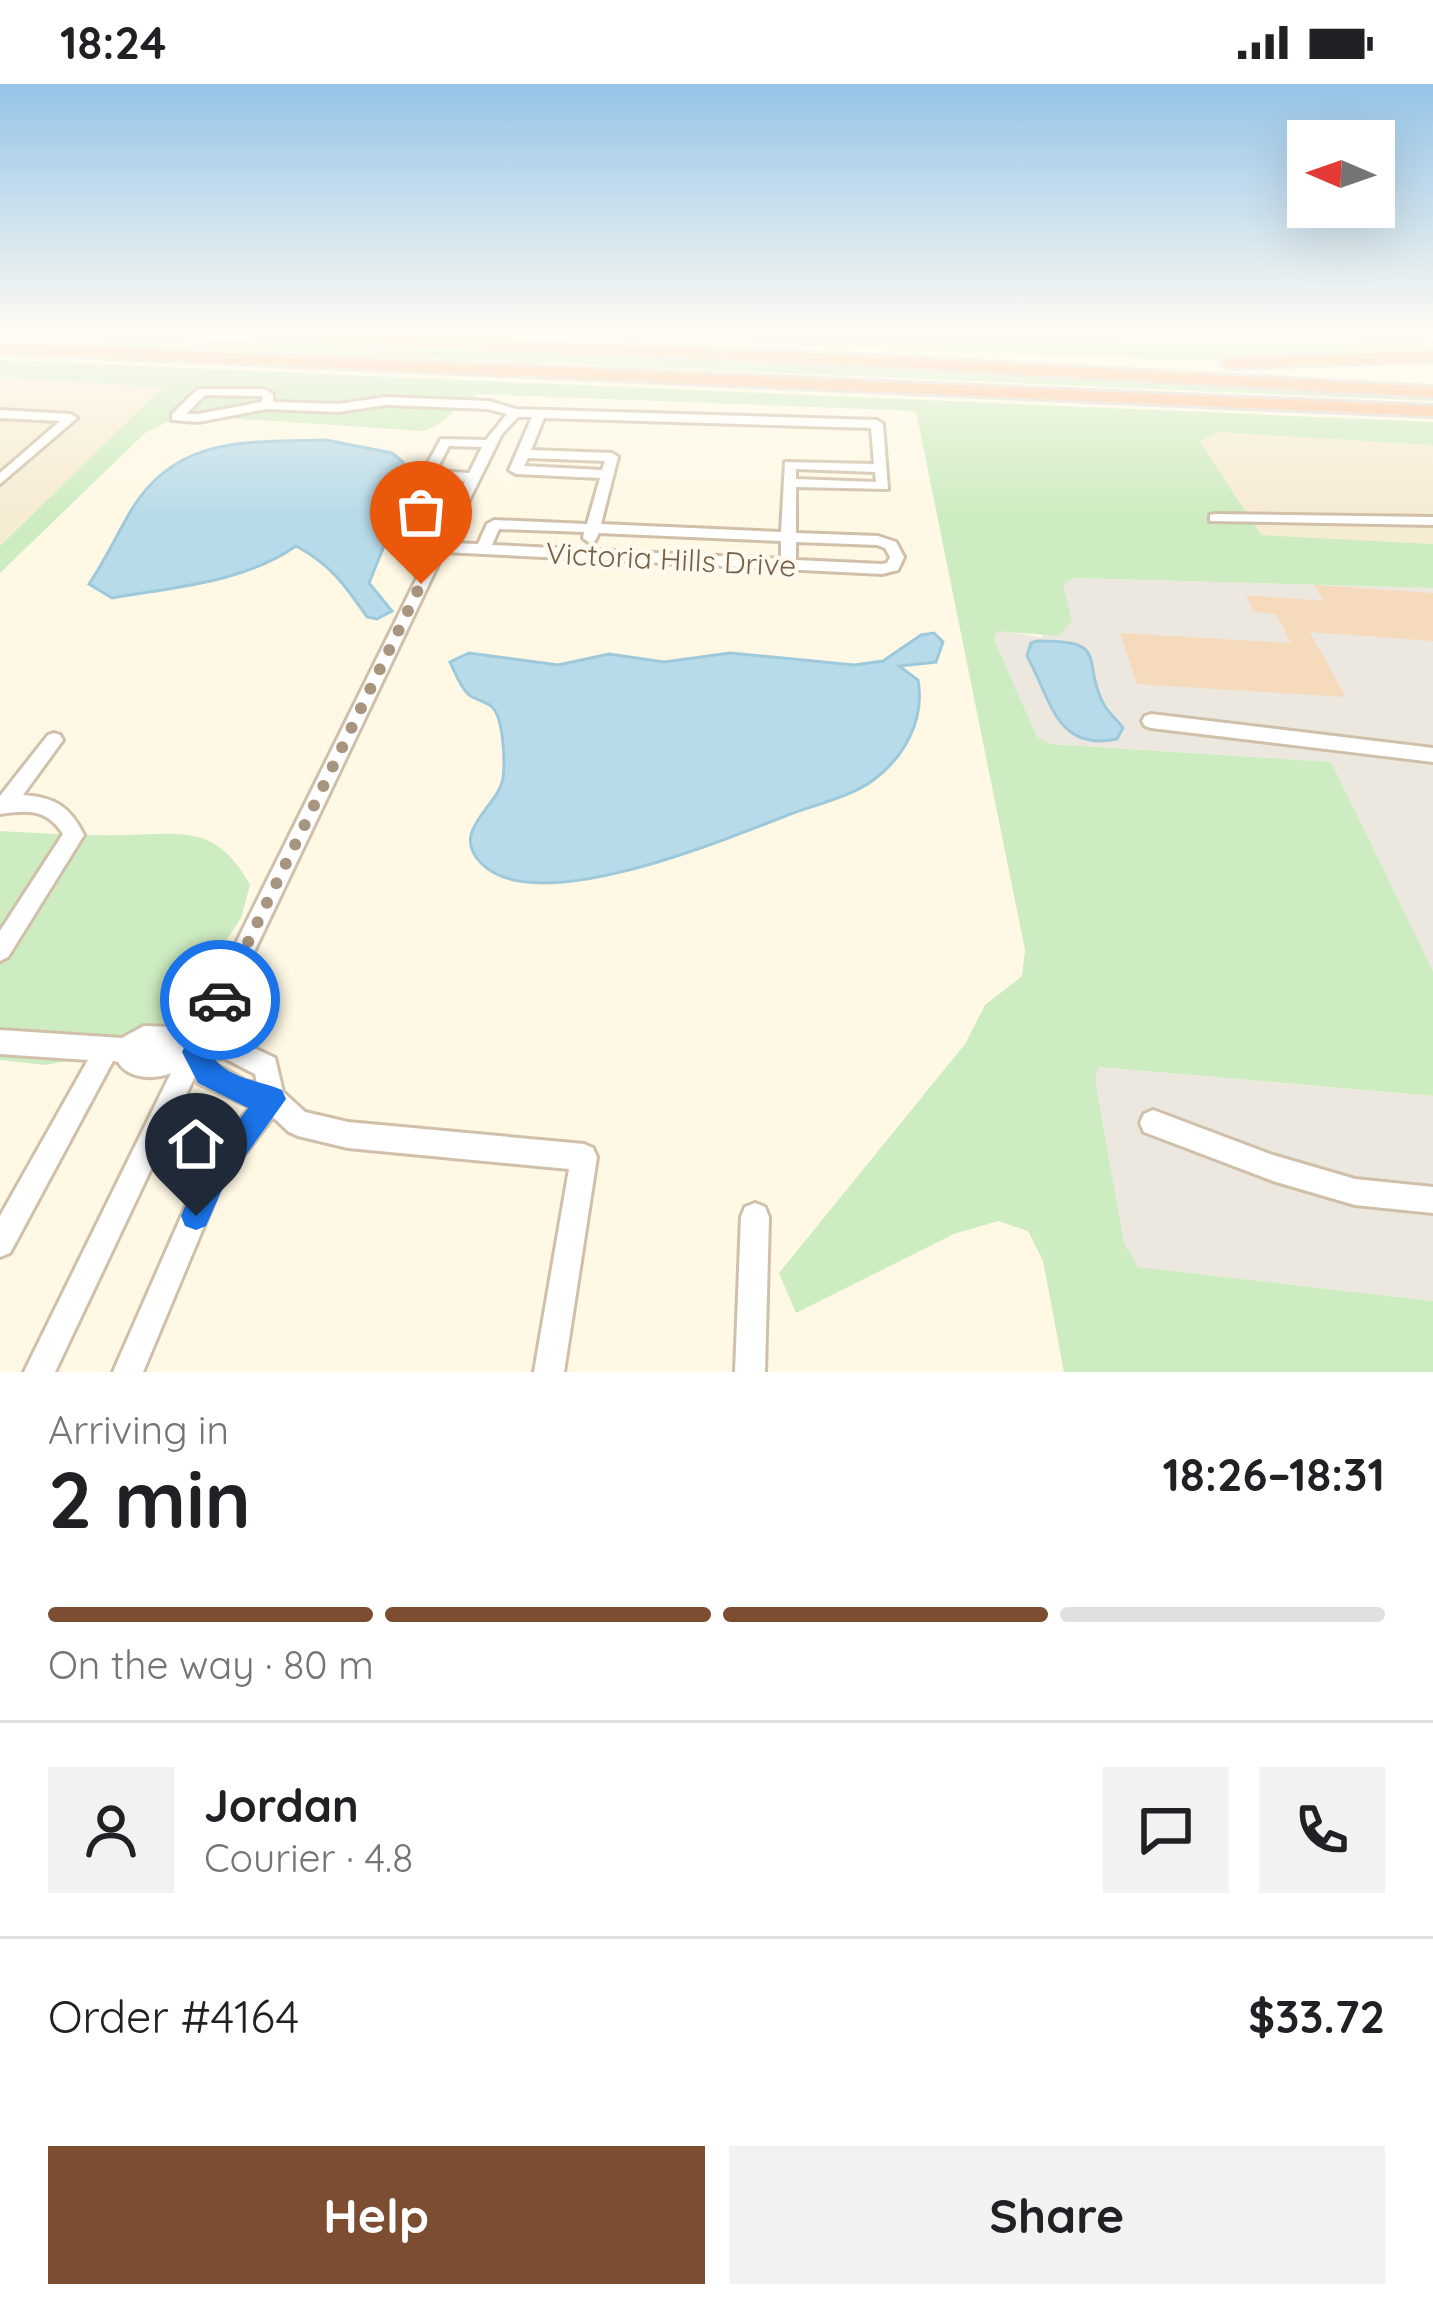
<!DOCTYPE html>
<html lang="en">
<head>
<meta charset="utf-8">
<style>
	body { margin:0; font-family:Quicksand,sans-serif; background:#f2f2f2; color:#202124; height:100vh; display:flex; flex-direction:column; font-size:45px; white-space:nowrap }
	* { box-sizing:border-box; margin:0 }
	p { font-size:39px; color:#757577 }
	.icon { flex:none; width:66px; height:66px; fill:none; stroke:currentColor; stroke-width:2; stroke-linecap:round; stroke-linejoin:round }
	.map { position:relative; height:1288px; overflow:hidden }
	.sheet { display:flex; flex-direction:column; background:#fff; flex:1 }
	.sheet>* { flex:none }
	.needle { width:78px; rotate:272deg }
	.controls { position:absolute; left:1287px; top:36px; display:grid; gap:24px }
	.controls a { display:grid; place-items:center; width:108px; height:108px; border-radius:0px; background:#fff; box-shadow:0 12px 48px #0002; font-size:60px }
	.pin { position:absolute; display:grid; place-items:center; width:102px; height:102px; color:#fff; margin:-123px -51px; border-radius:50% 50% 50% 0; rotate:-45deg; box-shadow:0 0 12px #0007 }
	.pin .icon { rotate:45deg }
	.courier { position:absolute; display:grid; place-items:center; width:120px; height:120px; margin:-60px; border:9px solid #1a73e8; border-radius:50%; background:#fff; color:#222; box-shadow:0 3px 15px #0007 }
	.headline em { font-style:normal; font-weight:700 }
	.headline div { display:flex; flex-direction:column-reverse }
	.headline { display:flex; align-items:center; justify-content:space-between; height:204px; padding:0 48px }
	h1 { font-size:78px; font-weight:700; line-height:90px }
	.bar { display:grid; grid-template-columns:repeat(4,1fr); gap:18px 12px; align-content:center; height:144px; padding:0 48px }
	.bar i { height:15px; border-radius:9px; background:#e0e0e0 }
	.bar .current { background:#7d4d32 }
	.bar p { grid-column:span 4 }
	.line { display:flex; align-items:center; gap:30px; padding:0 48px; border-top:3px solid #e0e0e0 }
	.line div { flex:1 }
	.round { display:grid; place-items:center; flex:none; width:126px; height:126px; border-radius:0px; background:#f2f2f2 }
	.action { display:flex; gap:24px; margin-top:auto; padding:24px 48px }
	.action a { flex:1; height:138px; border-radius:0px; background:#7d4d32; color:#fff; font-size:48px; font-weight:700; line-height:138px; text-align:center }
	.action a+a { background:#f2f2f2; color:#202124 }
	.status { display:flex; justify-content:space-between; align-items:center; height:84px; padding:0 60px; background:#fff; direction:ltr }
	.status svg { height:33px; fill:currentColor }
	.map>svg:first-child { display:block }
	.residential { fill:#f6ebd3 }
	.industrial { fill:#ede8df }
	.green { fill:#ceecc2 }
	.water { fill:#b8dbe9; stroke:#9ec9db; stroke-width:3 }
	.building { fill:#f5dabb }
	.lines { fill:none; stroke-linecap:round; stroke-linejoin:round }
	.minor-casing { stroke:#d0c0aa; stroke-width:6 }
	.highway-casing { stroke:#dfd9d3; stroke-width:6 }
	.minor { fill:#fff; fill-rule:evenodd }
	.highway { fill:#fbc099; fill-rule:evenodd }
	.route { fill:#1a73e8 }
	.done { stroke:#a7957f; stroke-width:12; stroke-dasharray:0 21.6 }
	.labels { text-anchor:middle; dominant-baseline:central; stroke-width:9; stroke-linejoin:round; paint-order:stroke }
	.street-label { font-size:30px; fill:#786048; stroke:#fffaed }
</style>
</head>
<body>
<div class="status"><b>18:24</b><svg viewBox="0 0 49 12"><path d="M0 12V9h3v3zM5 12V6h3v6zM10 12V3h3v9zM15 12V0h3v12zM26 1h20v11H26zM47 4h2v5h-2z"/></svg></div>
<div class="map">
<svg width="1433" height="1288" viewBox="0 0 1433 1288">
	<rect width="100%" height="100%" fill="#fef8e5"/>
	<path class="residential" d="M0 293 164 302 0 462Z
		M1217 348 1433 361V460L1261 451 1200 358Z"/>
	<path class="industrial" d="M972 250H1378L1272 258Z
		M1073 494 1433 504V887L1330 678 1050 660 1037 654 994 555 997 547H1008L1041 554 1063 500Z
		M1098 983 1433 1012V1217L1138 1183 1124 1158 1095 995Z"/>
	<path class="green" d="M0 250H106L1300 303 1433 312V317L0 255Z
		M493 250H972L1272 258 1421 250 1433 256V263L1341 274 1189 276Z
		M0 276 1433 338V361L1217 348 1200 358 1261 451 1433 460V504L1073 494 1063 501 1072 537 1059 552 997 547 994 555 1037 653 1050 660 1331 678 1433 887V1012L1099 983 1095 995 1124 1158 1138 1183 1433 1217V1288H1064L1043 1177 1028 1147 998 1137 954 1150 796 1229 779 1189 965 960 985 921 1022 892 1025 866 916 327 479 310C455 318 451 338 423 347L181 331 145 349 0 489V462L163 303 0 293Z
		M0 747C41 749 82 752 122 751 183 750 217 740 250 801L241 834 172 939 133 965 45 981 0 976Z"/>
	<path class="water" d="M326 356 392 369 403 378V415L369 499 392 527 377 535 367 533C346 502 330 480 296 462 243 499 174 503 112 514L89 500C106 475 117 450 132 425 177 351 249 358 326 356Z
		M934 549 943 558 936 578 899 582 918 596C925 635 905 673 872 697 850 713 814 721 788 731 725 755 538 835 482 780 448 747 499 723 503 694 505 679 504 634 492 623 486 617 475 616 468 610 460 602 455 588 450 578L469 569 558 581 609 570 664 578 730 569 854 581 883 577 921 551Z
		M1037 557C1112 556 1080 576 1104 621 1109 630 1118 636 1123 644L1117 655C1056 668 1051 615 1027 572L1031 559Z"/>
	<path class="building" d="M1314 501 1433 509V557L1310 548 1346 613 1137 600 1120 549 1291 559 1276 530 1254 528 1246 511 1323 517Z"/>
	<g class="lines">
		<defs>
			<path id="minor" d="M198 305H264L273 310V318L338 320 386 313 489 317 516 325 877 336 883 340 888 405 796 403V449L878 452 896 458 904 473 898 486 882 490 444 468 214 952 225 950 275 974 283 1008 305 1028 348 1038 584 1060 593 1064 597 1073 564 1288H534L569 1085 348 1064 298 1052 289 1048 273 1033 221 1101 143 1288H113L203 1083 250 1023 198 999 195 992 55 1288H24L171 989C154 996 128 995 118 978L113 977 10 1169 0 1173V1132L88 976 0 970V946L122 954 144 942 173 943 181 947 188 956 465 397 428 395 421 391 441 355 486 356 507 330 488 325 386 321 338 328 266 325 198 338 172 336V330ZM205 311 261 312 263 314 261 318 198 330H186ZM518 333H532L509 386 516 390 600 394 587 440 494 436 487 440 478 460 448 459 502 350ZM544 334 871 344 874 380 785 378 781 448 601 440 618 373 612 369 531 366ZM449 362 482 363 469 389 436 387ZM528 374 605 377 602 386 524 382ZM796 385 875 388 876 398 796 395ZM499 445 584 448 583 454 590 459 595 457 599 449 781 457V475L492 461ZM796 458 877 461 885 464 890 473 887 479 882 480 796 476ZM224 974 255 990 257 999 246 997 216 981 213 976Z
				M0 326 71 330 77 334 0 400V389L60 337 0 334Z
				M1215 430 1433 433V441L1210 437V431Z
				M1151 630 1433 664V678L1151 644 1145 642 1142 637 1145 632Z
				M54 649 60 651 63 656 23 711C55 713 70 723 84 751L8 873 0 877V847L63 750C47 724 26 726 0 730V712L48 651Z
				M1153 1026 1273 1071 1355 1095 1433 1103V1129L1355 1121 1273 1097 1144 1048 1140 1039 1144 1030Z
				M755 1119 765 1123 769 1133 765 1288H735L741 1133 745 1123Z"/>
			<path id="highway" d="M251 250H367L877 272 1433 303V313L877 282 259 255Z
				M0 259 1433 322V332L0 269Z
				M1433 267V277L1229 284 1221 279 1229 274Z"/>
		</defs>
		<use href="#minor" class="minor-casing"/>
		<use href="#highway" class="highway-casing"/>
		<use href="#minor" class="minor"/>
		<use href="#highway" class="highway"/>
	</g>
	<linearGradient id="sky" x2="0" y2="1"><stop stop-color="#95c4e8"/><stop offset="0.58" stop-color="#fffcf3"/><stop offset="1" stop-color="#fffcf3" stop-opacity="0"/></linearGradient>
	<rect width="1433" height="430" fill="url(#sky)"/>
	<path class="route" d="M220 903 229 907 233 916 209 967C225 995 255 995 282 1006L286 1015 223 1103 206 1142 196 1146 185 1142 181 1132C198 1090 221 1059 248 1024L198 999 182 968 211 907Z"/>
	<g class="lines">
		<path class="done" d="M220 916 421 500"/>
	</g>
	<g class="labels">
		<g class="street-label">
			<text transform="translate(671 475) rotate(3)">Victoria Hills Drive</text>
		</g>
	</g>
</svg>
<div class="controls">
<a><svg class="needle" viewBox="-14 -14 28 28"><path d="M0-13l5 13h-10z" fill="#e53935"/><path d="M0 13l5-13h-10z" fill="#757577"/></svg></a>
</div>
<div class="pin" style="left:421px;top:500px;background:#ea580c"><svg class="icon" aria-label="bag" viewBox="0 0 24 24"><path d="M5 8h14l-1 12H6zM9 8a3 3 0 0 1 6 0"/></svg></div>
<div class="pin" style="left:196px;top:1132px;background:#1f2937"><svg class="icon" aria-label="home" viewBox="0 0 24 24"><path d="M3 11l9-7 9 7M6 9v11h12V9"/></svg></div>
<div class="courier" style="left:220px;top:916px"><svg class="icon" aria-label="car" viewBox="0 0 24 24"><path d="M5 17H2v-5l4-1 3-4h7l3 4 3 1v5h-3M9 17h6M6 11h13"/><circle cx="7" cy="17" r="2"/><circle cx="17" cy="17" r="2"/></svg></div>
</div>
<section class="sheet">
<div class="headline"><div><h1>2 min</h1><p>Arriving in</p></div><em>18:26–18:31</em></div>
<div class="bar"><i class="current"></i><i class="current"></i><i class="current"></i><i></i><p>On the way · 80 m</p></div>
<div class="line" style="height:216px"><a class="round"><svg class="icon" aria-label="person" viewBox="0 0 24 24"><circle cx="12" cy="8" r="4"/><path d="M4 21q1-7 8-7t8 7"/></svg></a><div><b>Jordan</b><p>Courier · 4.8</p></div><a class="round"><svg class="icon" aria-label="chat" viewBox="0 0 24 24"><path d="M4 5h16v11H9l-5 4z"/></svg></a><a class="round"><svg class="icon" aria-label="phone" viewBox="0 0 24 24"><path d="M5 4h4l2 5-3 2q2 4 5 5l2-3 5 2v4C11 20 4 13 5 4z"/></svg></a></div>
<div class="line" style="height:156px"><div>Order #4164</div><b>$33.72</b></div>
<div class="action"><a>Help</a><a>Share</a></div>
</section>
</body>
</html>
